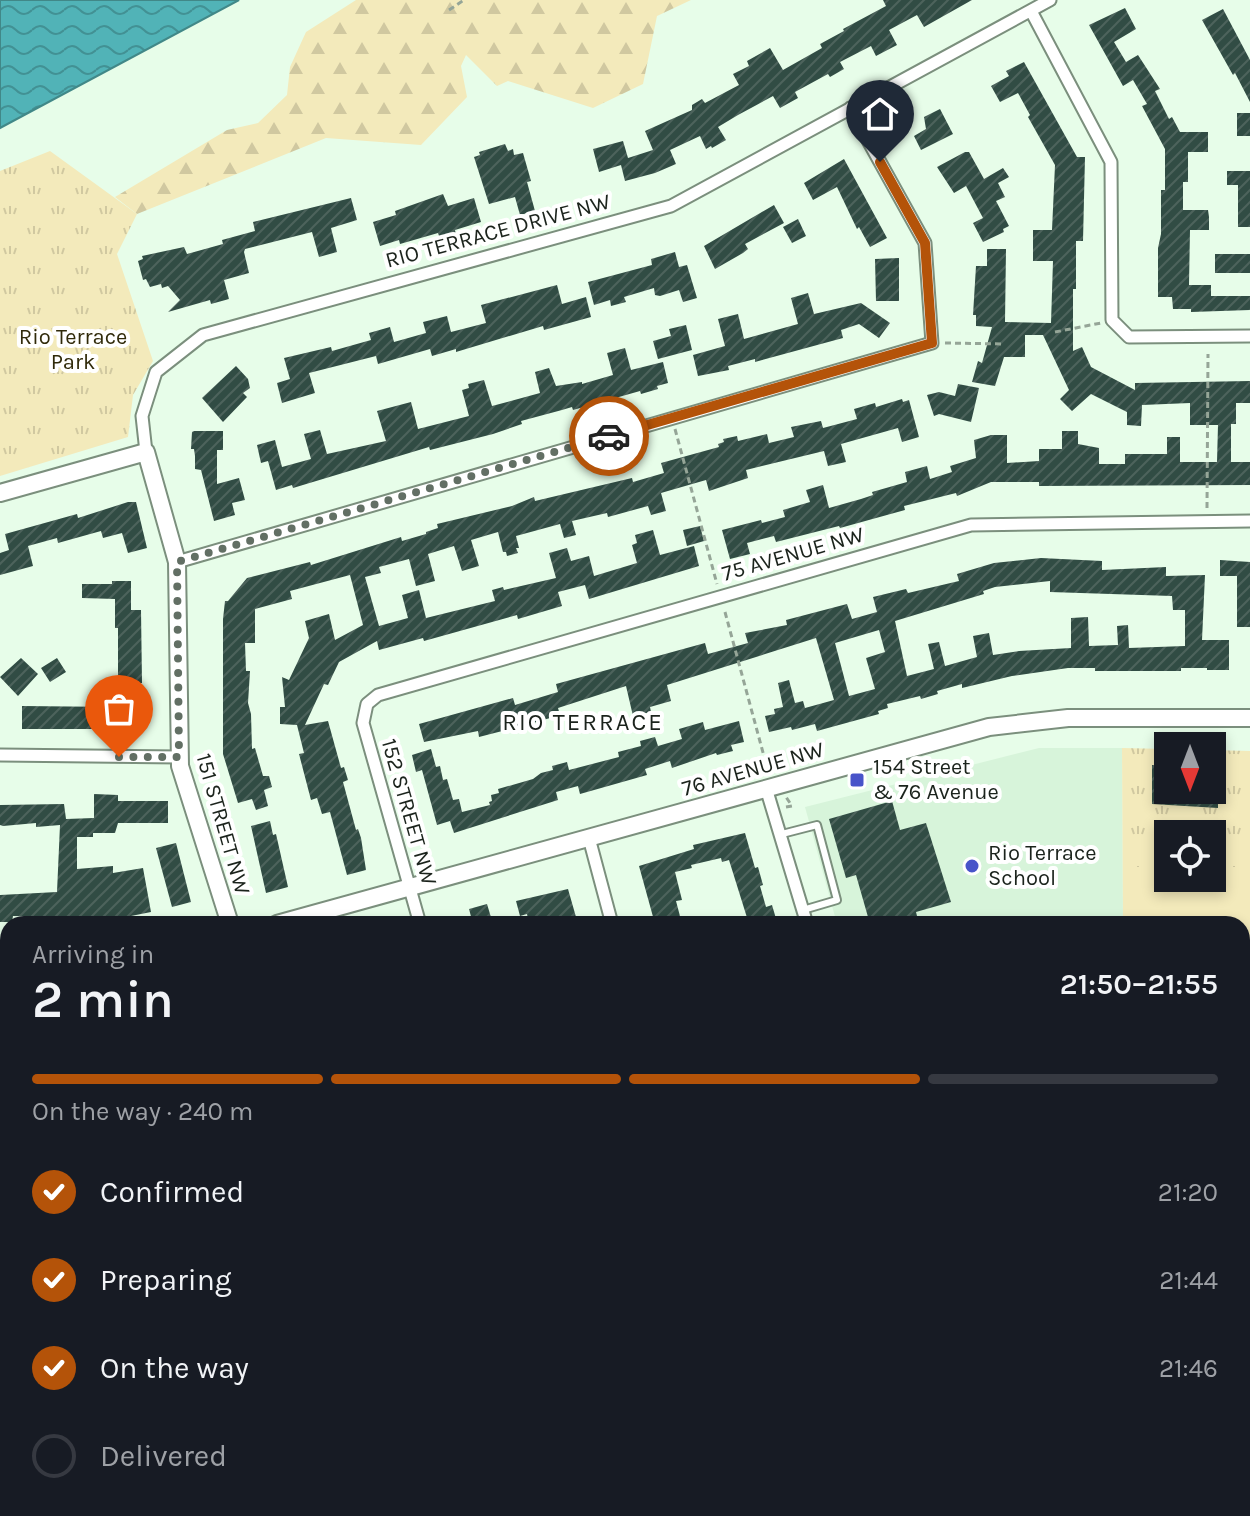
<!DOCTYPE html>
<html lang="en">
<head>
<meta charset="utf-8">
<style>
	body { margin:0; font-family:Karla,sans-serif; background:#20242c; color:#f1f3f6; height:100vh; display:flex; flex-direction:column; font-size:30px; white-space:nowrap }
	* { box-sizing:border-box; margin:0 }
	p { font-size:26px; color:#9ea1a6 }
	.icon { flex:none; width:44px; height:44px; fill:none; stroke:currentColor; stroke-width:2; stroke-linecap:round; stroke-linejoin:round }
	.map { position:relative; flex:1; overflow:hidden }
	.panel { position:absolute; left:0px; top:916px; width:1250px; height:600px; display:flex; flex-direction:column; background:#171b24; border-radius:24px 24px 0 0; box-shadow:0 4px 12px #0003 }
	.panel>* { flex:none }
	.needle { width:52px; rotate:180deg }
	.buttons { position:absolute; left:1154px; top:732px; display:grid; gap:16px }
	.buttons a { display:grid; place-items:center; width:72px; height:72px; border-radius:0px; background:#171b24; box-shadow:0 4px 12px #0003; font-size:40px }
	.pin { position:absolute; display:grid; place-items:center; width:68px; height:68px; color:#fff; margin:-82px -34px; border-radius:50% 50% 50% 0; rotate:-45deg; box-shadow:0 0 8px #0007 }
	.pin .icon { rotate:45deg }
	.courier { position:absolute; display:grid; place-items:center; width:80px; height:80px; margin:-40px; border:6px solid #b45309; border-radius:50%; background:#fff; color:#222; box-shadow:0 2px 10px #0007 }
	.head em { font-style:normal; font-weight:600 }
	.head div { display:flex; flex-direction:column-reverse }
	.head { display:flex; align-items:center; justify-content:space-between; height:136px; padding:0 32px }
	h1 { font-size:52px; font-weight:600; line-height:60px }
	.bar { display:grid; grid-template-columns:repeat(4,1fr); gap:12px 8px; align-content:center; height:96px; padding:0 32px }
	.bar i { height:10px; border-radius:6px; background:#363941 }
	.bar .active { background:#b45309 }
	.bar p { grid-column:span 4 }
	ol { padding:0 32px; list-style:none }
	li { display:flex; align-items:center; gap:24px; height:88px }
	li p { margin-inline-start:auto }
	li .icon { padding:8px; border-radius:50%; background:#b45309; color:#fff; stroke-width:4 }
	li:last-child { color:#9ea1a6 }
	li i { width:44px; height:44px; border:4px solid #363941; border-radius:50% }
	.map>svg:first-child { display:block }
	.built { fill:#d7f4da }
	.forest { fill:url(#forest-firs) }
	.park { fill:url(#park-tufts); fill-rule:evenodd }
	.pitch { fill:#f3eabb }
	.water { fill:url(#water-waves); stroke:#418888; stroke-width:2 }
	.building { fill:url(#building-hatch); fill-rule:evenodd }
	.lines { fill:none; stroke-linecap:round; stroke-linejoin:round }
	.lane-casing { stroke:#7b8f7d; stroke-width:10 }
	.street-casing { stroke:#7b8f7d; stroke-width:15 }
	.secondary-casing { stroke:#7b8f7d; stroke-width:20 }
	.path { stroke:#95a597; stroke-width:3; stroke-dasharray:6 4; stroke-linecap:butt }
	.lane { stroke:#fff; stroke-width:6 }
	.street { stroke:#fff; stroke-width:11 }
	.secondary { stroke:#fff; stroke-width:16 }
	.done { stroke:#626f64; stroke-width:8; stroke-dasharray:0 14.4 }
	.route { stroke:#b45309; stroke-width:10 }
	.poi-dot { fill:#4854c9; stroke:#fff; stroke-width:3 }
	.labels { text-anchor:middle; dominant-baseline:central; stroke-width:8; stroke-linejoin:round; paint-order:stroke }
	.street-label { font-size:22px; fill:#1b231c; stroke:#fff }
	.park-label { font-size:22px; fill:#302a0a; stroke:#fff }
	.poi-label { font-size:22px; fill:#1b231c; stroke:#fff; text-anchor:start }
	.neighbourhood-label { font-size:24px; letter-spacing:2px; fill:#1b231c; stroke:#fff }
</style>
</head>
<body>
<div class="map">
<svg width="1250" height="1516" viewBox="0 0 1250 1516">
	<defs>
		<pattern id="forest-firs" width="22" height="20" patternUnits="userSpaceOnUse" patternTransform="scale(2)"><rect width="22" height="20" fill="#f3eabb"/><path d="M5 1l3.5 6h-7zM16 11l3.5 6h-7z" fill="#d0c8a0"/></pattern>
		<pattern id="park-tufts" width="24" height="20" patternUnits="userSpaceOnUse" patternTransform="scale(2)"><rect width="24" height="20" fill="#f3eabb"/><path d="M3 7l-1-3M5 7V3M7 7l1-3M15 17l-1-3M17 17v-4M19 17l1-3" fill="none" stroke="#d0c8a0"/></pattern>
		<pattern id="water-waves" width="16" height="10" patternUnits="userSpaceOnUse" patternTransform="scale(2)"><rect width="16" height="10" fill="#51b3b7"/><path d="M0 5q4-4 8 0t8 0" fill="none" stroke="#429194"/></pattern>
		<pattern id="building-hatch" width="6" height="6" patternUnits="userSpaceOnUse" patternTransform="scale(2)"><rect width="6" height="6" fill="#314c44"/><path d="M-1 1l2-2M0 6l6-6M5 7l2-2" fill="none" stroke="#4d635c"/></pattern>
	</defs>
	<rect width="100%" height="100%" fill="#e7fde9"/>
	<path class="built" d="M1039 748H1122L1123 924H837L805 807Z"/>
	<path class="forest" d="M356 0H691L657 16 643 84 593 108 508 81 497 86 466 55 461 66 467 97 421 145 326 138 137 214 115 197 227 130 258 123 287 95 290 67 306 32Z"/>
	<path class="park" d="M50 151 137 214 117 254 153 361 133 395 128 437 0 476V171Z
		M1122 748 1168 749V790H1212V750L1250 751V1018L1242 1022V924H1123ZM1168 834H1212V878H1168Z"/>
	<path class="pitch" d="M1130 867H1168V878H1212V867H1250V948H1242V924H1130Z"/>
	<path class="water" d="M0 0H239L0 128Z"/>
	<path class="building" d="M883 0H972L924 27 917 15 889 30 897 45 876 56 871 46 840 62 844 69 830 77 828 74 795 92 798 98 780 108 773 96 738 115 718 127 726 140 712 148 711 146 706 149 700 136 670 150 676 164 655 173 625 181 621 165 599 172 593 149 623 141 628 158 653 150 645 131 692 110V105L702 99 705 103 739 85 733 74 749 66 747 61 770 48 783 70 822 48 820 44 844 31 843 29 886 6Z
		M1125 8 1136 29 1114 42 1126 62 1138 55 1160 89 1155 91 1169 119 1172 117 1180 132H1208V152H1188V182H1183V210H1208L1209 217V230H1190L1189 285H1211V296H1250V310L1191 312V309H1173L1172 297H1158V248L1161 234V190H1165V149L1142 106 1147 104 1133 80 1123 86 1089 25Z
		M1223 9 1250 60V102L1235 73 1233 75 1202 20Z
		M1024 62 1077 157H1085L1083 241H1076V289H1073V351L1082 347 1091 367 1135 390V383L1250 381V403H1236V424H1231V462H1250V485L1039 486V482H991L957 496 956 493 904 506 905 510 840 528 839 526 776 542 774 536 747 543 750 554 730 559 722 530 761 520 762 523 785 517 783 510 810 502 806 490 823 485 829 508 861 499 873 495 872 492 907 482 905 472 927 466 930 479 952 472 950 466 976 458 974 440 991 435H1007V463L1039 461V449H1062V431H1078V444L1099 448V464H1125V454H1167V437H1180V462H1217L1218 425H1190V403L1142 405 1141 426 1127 425V412L1091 394 1072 411 1060 399 1069 390 1043 335H1025V357H1004L995 386 972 382 978 361 982 363 992 327 976 326V315H973L976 266H987V249H1006L1005 322 1051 323 1053 261H1033V230H1052L1055 165 1028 117 1030 115 1018 93 1000 102 991 86 1009 76 1006 71Z
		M940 109 953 134 921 150 914 136 926 129 924 117Z
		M1237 113H1250V136H1237Z
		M505 144 508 151 513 149 514 155 523 153 531 181 527 182 535 211 520 215 515 197 489 204 474 157 480 155 479 152Z
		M965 152H969L984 179 1003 168 1009 177 998 183 1005 197 996 201 1009 226 1003 229 1004 232 983 242 973 223 983 218 966 186 954 193 937 167Z
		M844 159 887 238 870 247 859 227 857 229 837 187 813 200 804 183Z
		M1227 171H1250V227H1238V185H1227Z
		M443 194 448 206 474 198 481 222 455 230 456 235 440 239 438 233 400 244 399 240 380 246 373 222 396 215 395 211Z
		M351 198 357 220 331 228 337 252 319 257 312 232 245 249 244 252 249 273 224 280 229 299 211 304 210 300 168 312 180 300 168 286 162 288 161 284 150 287 146 279 143 280 138 261 143 259 142 256 184 247 187 254 223 244 222 240 255 231 253 222Z
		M774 205 784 223 745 244 748 249 743 253 715 269 704 246Z
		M798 219 806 236 792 243 783 227Z
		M675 252 679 267 687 265 697 298 683 302 679 290 660 296 655 295 654 288 624 297 626 302 611 306 610 300 594 305 588 282 652 265 651 259Z
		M1215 254H1250V273H1215Z
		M899 258V301H876L875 259Z
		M557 285 562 304 586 297 591 317 544 330 543 326 456 352V349L432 356 430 349 378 364 376 356 309 373 315 393 282 403 277 383 290 379 284 358 331 347 332 351 371 340 369 333 390 327 394 342 426 333 423 322 447 316 451 332 486 323 481 305Z
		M808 293 814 314 861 303 890 323 879 338 859 324 841 330 843 338 755 362V359L728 366 729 370 698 376 693 355 725 346 718 319 738 314 744 339 798 324 791 298Z
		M686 325 692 350 658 359 653 341 671 336 669 329Z
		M625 348 631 370 663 362 668 383 657 386 658 389 641 394 640 391 573 410 572 407 562 410 521 421 522 424 493 434 430 450 429 447 293 488 292 485 276 490 268 461 261 463 257 445 275 440 282 467 311 459 304 434 320 430 327 454 386 441 377 411 411 402 418 429 469 416 462 390 469 388 468 384 484 380 492 406 540 393 535 372 549 368 556 386 582 382V384L613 375 607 353Z
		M236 366 248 379 250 388 243 393 247 397 223 422 202 398Z
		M958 384 979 388 971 422 939 414 934 416 927 395 939 392 955 396Z
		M902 399 903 402 909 400 919 437 902 442 898 428 841 444 846 462 828 466 824 451 746 470 748 478 709 491 706 480 661 493 666 511 651 515 648 506 608 517 607 513 572 521 576 535 564 538 560 524 516 536 519 548H516L518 553 507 556 506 552H503L498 532 471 540 479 566 462 571 454 546 428 554 435 581 416 586 409 559 379 567 381 573 365 577 379 626 408 618 402 595 419 590 426 618 495 601 492 590 503 587 504 590 556 578 549 553 567 548 571 561 589 556 594 576 637 563 632 545 637 543 635 535 653 530 660 555 694 546 699 566 589 599 585 585 558 592 562 606 518 619 517 615 424 641 423 638 379 650 377 641 339 662 328 685 324 684 305 725 328 721 341 768 344 767 348 780 343 782 356 830 358 829 361 838 366 870 347 875 330 812 322 814 317 798 311 800 299 754 304 753 297 725 280 724V707H285L282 677 289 680 309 638 305 621 329 614 335 640 363 625 350 575 290 591 292 599 255 609V643H245L246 671H250L248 703 251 714 252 749 255 748 263 776H269L272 787 264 790 268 806 256 810 252 799 238 803 223 754V619L225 601H228L247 578 310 562 311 565 401 537 402 541 426 534V532L438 528 437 524 512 506 534 497 535 501 632 478 633 482 664 473 661 463 719 447 718 444 724 442 723 439 737 436 738 441 767 434 769 443 794 437 791 427 821 421 823 428 857 419 854 409 875 403 876 407Z
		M194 431H223V450H217V484L239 478 245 500 232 503 235 515 214 521 201 470 195 469V456L194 449H191L192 432Z
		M128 502H136L147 548 128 553 122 533 103 538 101 531 58 543 57 538 28 546 33 566 0 575V553L9 550 5 534 77 514 78 518Z
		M700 526 704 541 687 546 683 530Z
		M1041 558 1102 561V570L1166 567V576L1205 575 1202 640H1229V670H1207V668H1181V671H1095V668H1068L1012 676 962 688V684L937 691 938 694 921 699 920 696 887 704 888 708 878 711 879 714 817 731 815 724 792 730 791 727 769 732 765 716 775 714 774 709 783 707 778 683 789 680 795 703 803 701 805 708 834 700 816 638 667 685 671 701 650 707 651 712 633 716 626 686 558 708 560 715 530 724 479 737 478 731 424 742 419 724 513 698 515 705 558 692 556 684 705 643 708 654 748 643 745 633 787 625 786 620 847 604 852 619 877 612 873 597 906 589 908 593 959 581 957 574 994 563ZM1050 581V592L1172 596 1173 610H1185V646L1129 648 1128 625 1117 626 1118 645 1089 646 1088 617 1071 618V648L1019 651 993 655 989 633 973 636 977 657 945 666 939 642 928 644 934 669 907 676 895 621 984 594 983 591 995 587ZM879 630 885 652 866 658 875 689 849 696 835 643Z
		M1220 560 1250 562V627H1237V576H1220Z
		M112 581H131V610H141L142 683H139L138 729H22V706L118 707V628H115V599L82 598V584H112Z
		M21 658 38 674 18 696 0 677Z
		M57 658 66 672 50 682 41 668Z
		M739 721 744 742 731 745 733 751 717 755 716 753 672 768 670 761 645 769 647 775 580 794 578 786 556 792 558 800 454 833 450 821 437 825 422 770 416 772 412 755 431 749 436 767 440 766 443 780 447 779 453 800 459 799 462 812 490 805 489 802 492 801 491 795 499 793 498 789 533 779 541 773 553 770 552 766 567 762 569 770 619 757 618 752 641 746 640 741 655 737 658 746 682 739 679 729 703 722 705 730Z
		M1152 765 1168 766V790H1218V808L1152 804Z
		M94 794 118 795V801H168V823H118L115 833H93V837H77V869L113 866V873L143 868 151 912 121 918 80 921 79 917 13 916 12 922H0V895L57 892 60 825 36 827V823L3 826 0 825V805L64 804 66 819 94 818Z
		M892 801 900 830 926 823 951 902 916 912 919 924H870L856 875 846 878 829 819Z
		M270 821 273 835 276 834 288 887 266 893 251 826Z
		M745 833 755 868 758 867 763 885 760 886 766 907 772 905 777 922 749 924 729 860 722 862 721 858 691 865 692 868 675 872 682 900 676 901 681 920 655 924 639 866 694 849 693 845Z
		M176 843 191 902 172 907 156 848Z
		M568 889 578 924H529L527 914 520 916 516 901Z
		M487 904 493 924H473L469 909Z"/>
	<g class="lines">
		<defs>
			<path id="lane" d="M782 834 817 825 837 900 803 910"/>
			<path id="street" d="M1031 11 1111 162 1112 320 1129 337 1250 336
				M146 452 142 416 156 372 203 335 671 206 1050 0
				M177 562 932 343 925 243 850 108
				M0 755 179 757
				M766 788 807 924
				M589 838 612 924
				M420 924 363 723 367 704 378 695 971 525 1250 521
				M1242 1043 1250 1039
				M1242 1298H1250
				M0 1325 8 1329
				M373 1508 374 1516
				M1036 1508 1038 1516
				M831 1516V1508
				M1185 1516 1250 1509"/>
			<path id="secondary" d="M0 493 146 452 177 562 180 766 230 924
				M277 924 989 727 1068 718H1250
				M0 968H8"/>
		</defs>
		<use href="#lane" class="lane-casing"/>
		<use href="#street" class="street-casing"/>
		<use href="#secondary" class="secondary-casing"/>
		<path class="path" d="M449 10 464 0
			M1055 332 1101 323
			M945 343 1005 344
			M675 429 717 584
			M1207 508 1208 354
			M725 612 765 760 772 774
			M786 807 792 806 786 797"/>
		<use href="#lane" class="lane"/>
		<use href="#street" class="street"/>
		<use href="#secondary" class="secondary"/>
	</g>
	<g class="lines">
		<path class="done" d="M119 757H179L177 562 609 436"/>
		<path class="route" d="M609 436 932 343 925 243 880 162"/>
	</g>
	<g class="poi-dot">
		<rect x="849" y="772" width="16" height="16" rx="4"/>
		<circle cx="972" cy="866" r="8"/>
	</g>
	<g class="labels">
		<g class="street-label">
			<text transform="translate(498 231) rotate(-15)">RIO TERRACE DRIVE NW</text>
			<text transform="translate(793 554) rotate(-16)">75 AVENUE NW</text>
			<text transform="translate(753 769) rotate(-16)">76 AVENUE NW</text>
			<text transform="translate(409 812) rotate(74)">152 STREET NW</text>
			<text transform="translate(223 824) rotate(74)">151 STREET NW</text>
		</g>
		<g class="park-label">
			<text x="73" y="337">Rio Terrace<tspan x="73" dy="25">Park</tspan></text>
		</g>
		<g class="poi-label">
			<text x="873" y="767">154 Street<tspan x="873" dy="25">&amp; 76 Avenue</tspan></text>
			<text x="988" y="853">Rio Terrace<tspan x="988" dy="25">School</tspan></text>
		</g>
		<g class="neighbourhood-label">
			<text x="583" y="722">RIO TERRACE</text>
		</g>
	</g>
</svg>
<div class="buttons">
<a><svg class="needle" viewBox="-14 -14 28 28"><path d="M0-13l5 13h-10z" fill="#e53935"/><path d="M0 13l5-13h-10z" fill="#9ea1a6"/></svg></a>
<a><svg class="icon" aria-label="locate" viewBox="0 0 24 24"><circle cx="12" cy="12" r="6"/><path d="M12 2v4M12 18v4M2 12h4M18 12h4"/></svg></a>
</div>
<div class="pin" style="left:119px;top:757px;background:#ea580c"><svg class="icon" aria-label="bag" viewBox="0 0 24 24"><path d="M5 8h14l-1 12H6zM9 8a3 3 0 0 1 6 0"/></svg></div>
<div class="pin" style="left:880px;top:162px;background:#1f2937"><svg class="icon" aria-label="home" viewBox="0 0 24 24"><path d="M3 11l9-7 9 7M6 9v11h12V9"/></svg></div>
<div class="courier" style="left:609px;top:436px"><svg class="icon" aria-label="car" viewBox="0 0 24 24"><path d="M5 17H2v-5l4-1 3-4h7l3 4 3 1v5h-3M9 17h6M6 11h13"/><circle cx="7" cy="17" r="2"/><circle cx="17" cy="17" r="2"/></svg></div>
<section class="panel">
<div class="head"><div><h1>2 min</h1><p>Arriving in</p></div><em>21:50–21:55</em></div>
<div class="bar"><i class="active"></i><i class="active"></i><i class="active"></i><i></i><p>On the way · 240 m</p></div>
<ol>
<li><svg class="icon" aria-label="check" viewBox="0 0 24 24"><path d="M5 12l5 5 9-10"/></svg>Confirmed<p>21:20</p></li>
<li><svg class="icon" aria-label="check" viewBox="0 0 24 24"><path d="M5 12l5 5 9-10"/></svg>Preparing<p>21:44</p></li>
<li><svg class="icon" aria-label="check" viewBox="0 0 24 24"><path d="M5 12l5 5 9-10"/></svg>On the way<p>21:46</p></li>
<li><i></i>Delivered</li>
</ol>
</section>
</div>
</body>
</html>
